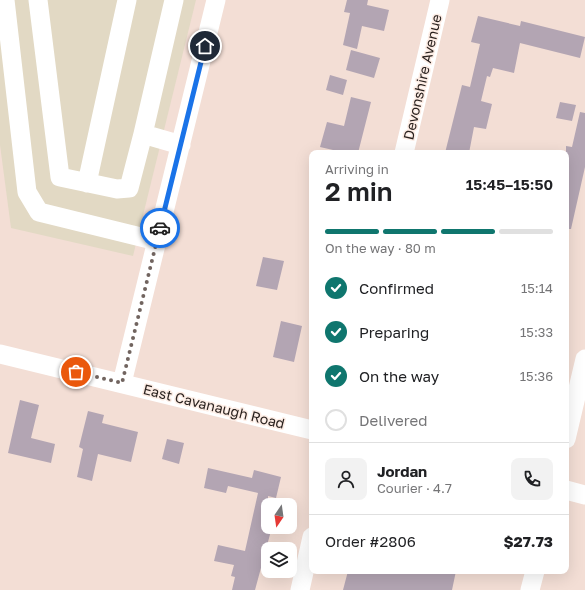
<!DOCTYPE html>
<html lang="en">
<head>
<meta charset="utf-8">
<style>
	body { margin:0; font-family:"Golos Text",sans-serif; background:#f2f2f2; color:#202124; height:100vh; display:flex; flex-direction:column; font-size:15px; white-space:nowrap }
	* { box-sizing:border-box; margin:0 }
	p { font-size:13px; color:#757577 }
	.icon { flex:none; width:22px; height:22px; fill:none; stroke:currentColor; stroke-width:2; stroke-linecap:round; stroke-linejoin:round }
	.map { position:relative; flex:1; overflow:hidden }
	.sheet { position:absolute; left:309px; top:150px; width:260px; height:424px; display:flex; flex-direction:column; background:#fff; border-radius:8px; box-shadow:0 4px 16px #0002 }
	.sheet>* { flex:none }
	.needle { width:26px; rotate:193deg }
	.controls { position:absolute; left:261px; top:498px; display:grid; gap:8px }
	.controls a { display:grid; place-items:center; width:36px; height:36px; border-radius:8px; background:#fff; box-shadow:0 4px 16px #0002; font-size:20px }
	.pin { position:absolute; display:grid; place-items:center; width:34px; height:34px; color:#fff; margin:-17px; border:2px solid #fff; border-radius:50%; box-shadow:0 1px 4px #0007 }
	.courier { position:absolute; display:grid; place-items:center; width:40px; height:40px; margin:-20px; border:3px solid #1a73e8; border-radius:50%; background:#fff; color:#222; box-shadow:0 1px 5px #0007 }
	.summary em { font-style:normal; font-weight:600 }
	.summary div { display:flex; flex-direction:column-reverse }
	.summary { display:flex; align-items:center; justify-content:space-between; height:68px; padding:0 16px }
	h1 { font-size:26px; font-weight:600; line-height:30px }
	.bar { display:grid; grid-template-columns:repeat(4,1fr); gap:6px 4px; align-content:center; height:48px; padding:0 16px }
	.bar i { height:5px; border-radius:3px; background:#e0e0e0 }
	.bar .selected { background:#0f766e }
	.bar p { grid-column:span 4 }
	.line { display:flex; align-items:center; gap:10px; padding:0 16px; border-top:1px solid #e0e0e0 }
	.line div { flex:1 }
	.round { display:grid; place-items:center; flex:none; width:42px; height:42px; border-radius:8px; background:#f2f2f2 }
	ol { padding:0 16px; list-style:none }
	li { display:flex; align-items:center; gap:12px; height:44px }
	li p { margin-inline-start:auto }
	li .icon { padding:4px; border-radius:50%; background:#0f766e; color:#fff; stroke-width:4 }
	li:last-child { color:#757577 }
	li i { width:22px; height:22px; border:2px solid #e0e0e0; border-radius:50% }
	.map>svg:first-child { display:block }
	.industrial { fill:#e2d9c4 }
	.building { fill:#b3a5b3 }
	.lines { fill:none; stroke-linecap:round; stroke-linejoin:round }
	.minor { stroke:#fff; stroke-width:19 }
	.done { stroke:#71645f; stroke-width:4; stroke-dasharray:0 7.2 }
	.route { stroke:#1a73e8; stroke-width:5 }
	.labels { text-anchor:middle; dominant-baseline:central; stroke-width:3; stroke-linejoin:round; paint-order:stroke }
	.street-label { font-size:14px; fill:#2b2320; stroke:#fdede5 }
</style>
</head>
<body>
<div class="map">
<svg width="585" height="590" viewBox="0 0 585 590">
	<rect width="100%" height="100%" fill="#f3ded5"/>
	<path class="industrial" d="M0 0H196L133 256 11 228 0 145Z"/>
	<path class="building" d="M347 0H368L367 5 389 10 384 31 362 26 357 49 343 45 350 13 344 12Z
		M478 16 520 26 521 21 585 37 580 58 520 43 514 73 493 68 490 77 487 76 481 101 492 104 486 129 474 127 469 153H445L462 85 470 87 480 44 471 42Z
		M351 50 380 58 374 78 346 70Z
		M330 75 347 80 343 95 326 90Z
		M351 97 371 102 358 153H346L320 147 327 122 344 126Z
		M560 102 576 105 572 121 556 118Z
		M580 112 585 113V167L571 229H566V146L572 147Z
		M263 257 284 261 277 290 256 286Z
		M281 321 302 326 294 362 273 357Z
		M20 400 39 405 31 438 55 444 51 463 8 453Z
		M88 411 104 415 102 423 138 432 131 462 98 454 92 481 77 477 83 449 79 447Z
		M167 439 184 443 179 464 162 459Z
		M208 468 252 478 254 470 281 477 276 498 268 496V527H272L255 590H232L235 577 231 576 234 565 214 561 218 545 245 551 258 493 228 486 226 493 204 488Z
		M348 571H415L429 574 430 571H456L452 590H343Z"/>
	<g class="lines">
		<path class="minor" d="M5 0 27 192 39 212 157 241
			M38 0 60 177 117 189 129 188 143 134
			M174 0 143 134 181 145
			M404 153 440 0
			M87 183 127 0
			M0 354 312 430
			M122 383 216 0
			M566 439 585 359
			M566 490 585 495
			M300 590 312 537
			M530 590 535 571"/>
	</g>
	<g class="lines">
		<path class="done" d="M76 372 122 383 160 228"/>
		<path class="route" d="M160 228 205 46"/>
	</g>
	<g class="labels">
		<g class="street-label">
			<text transform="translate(422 77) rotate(-77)">Devonshire Avenue</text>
			<text transform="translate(214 406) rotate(14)">East Cavanaugh Road</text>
		</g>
	</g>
</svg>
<div class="controls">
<a><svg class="needle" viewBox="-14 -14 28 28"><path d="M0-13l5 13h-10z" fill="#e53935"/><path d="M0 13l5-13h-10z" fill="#757577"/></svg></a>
<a><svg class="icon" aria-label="layers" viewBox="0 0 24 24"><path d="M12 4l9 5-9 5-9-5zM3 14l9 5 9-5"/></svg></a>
</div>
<div class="pin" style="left:76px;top:372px;background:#ea580c"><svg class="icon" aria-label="bag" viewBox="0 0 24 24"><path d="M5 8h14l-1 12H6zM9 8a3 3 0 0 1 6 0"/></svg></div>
<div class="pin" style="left:205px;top:46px;background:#1f2937"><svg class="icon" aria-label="home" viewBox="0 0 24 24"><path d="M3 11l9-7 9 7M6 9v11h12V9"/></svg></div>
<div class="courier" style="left:160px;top:228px"><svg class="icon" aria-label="car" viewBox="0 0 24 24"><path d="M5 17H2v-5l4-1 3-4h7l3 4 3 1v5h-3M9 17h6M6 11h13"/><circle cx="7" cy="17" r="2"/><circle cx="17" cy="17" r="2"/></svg></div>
<section class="sheet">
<div class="summary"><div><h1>2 min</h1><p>Arriving in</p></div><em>15:45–15:50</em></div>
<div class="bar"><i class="selected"></i><i class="selected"></i><i class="selected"></i><i></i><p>On the way · 80 m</p></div>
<ol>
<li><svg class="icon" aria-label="check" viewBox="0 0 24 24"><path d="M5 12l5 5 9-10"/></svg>Confirmed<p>15:14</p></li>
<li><svg class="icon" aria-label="check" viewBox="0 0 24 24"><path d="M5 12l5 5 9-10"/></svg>Preparing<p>15:33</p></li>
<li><svg class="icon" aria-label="check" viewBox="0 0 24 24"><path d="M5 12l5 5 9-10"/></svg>On the way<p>15:36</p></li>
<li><i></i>Delivered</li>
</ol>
<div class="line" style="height:72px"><a class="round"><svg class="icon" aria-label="person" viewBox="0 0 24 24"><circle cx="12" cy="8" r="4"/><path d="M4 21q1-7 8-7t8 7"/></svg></a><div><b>Jordan</b><p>Courier · 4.7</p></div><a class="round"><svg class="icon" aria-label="phone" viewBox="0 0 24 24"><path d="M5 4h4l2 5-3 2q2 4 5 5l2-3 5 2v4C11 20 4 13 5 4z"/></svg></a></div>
<div class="line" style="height:52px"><div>Order #2806</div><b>$27.73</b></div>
</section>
</div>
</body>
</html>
